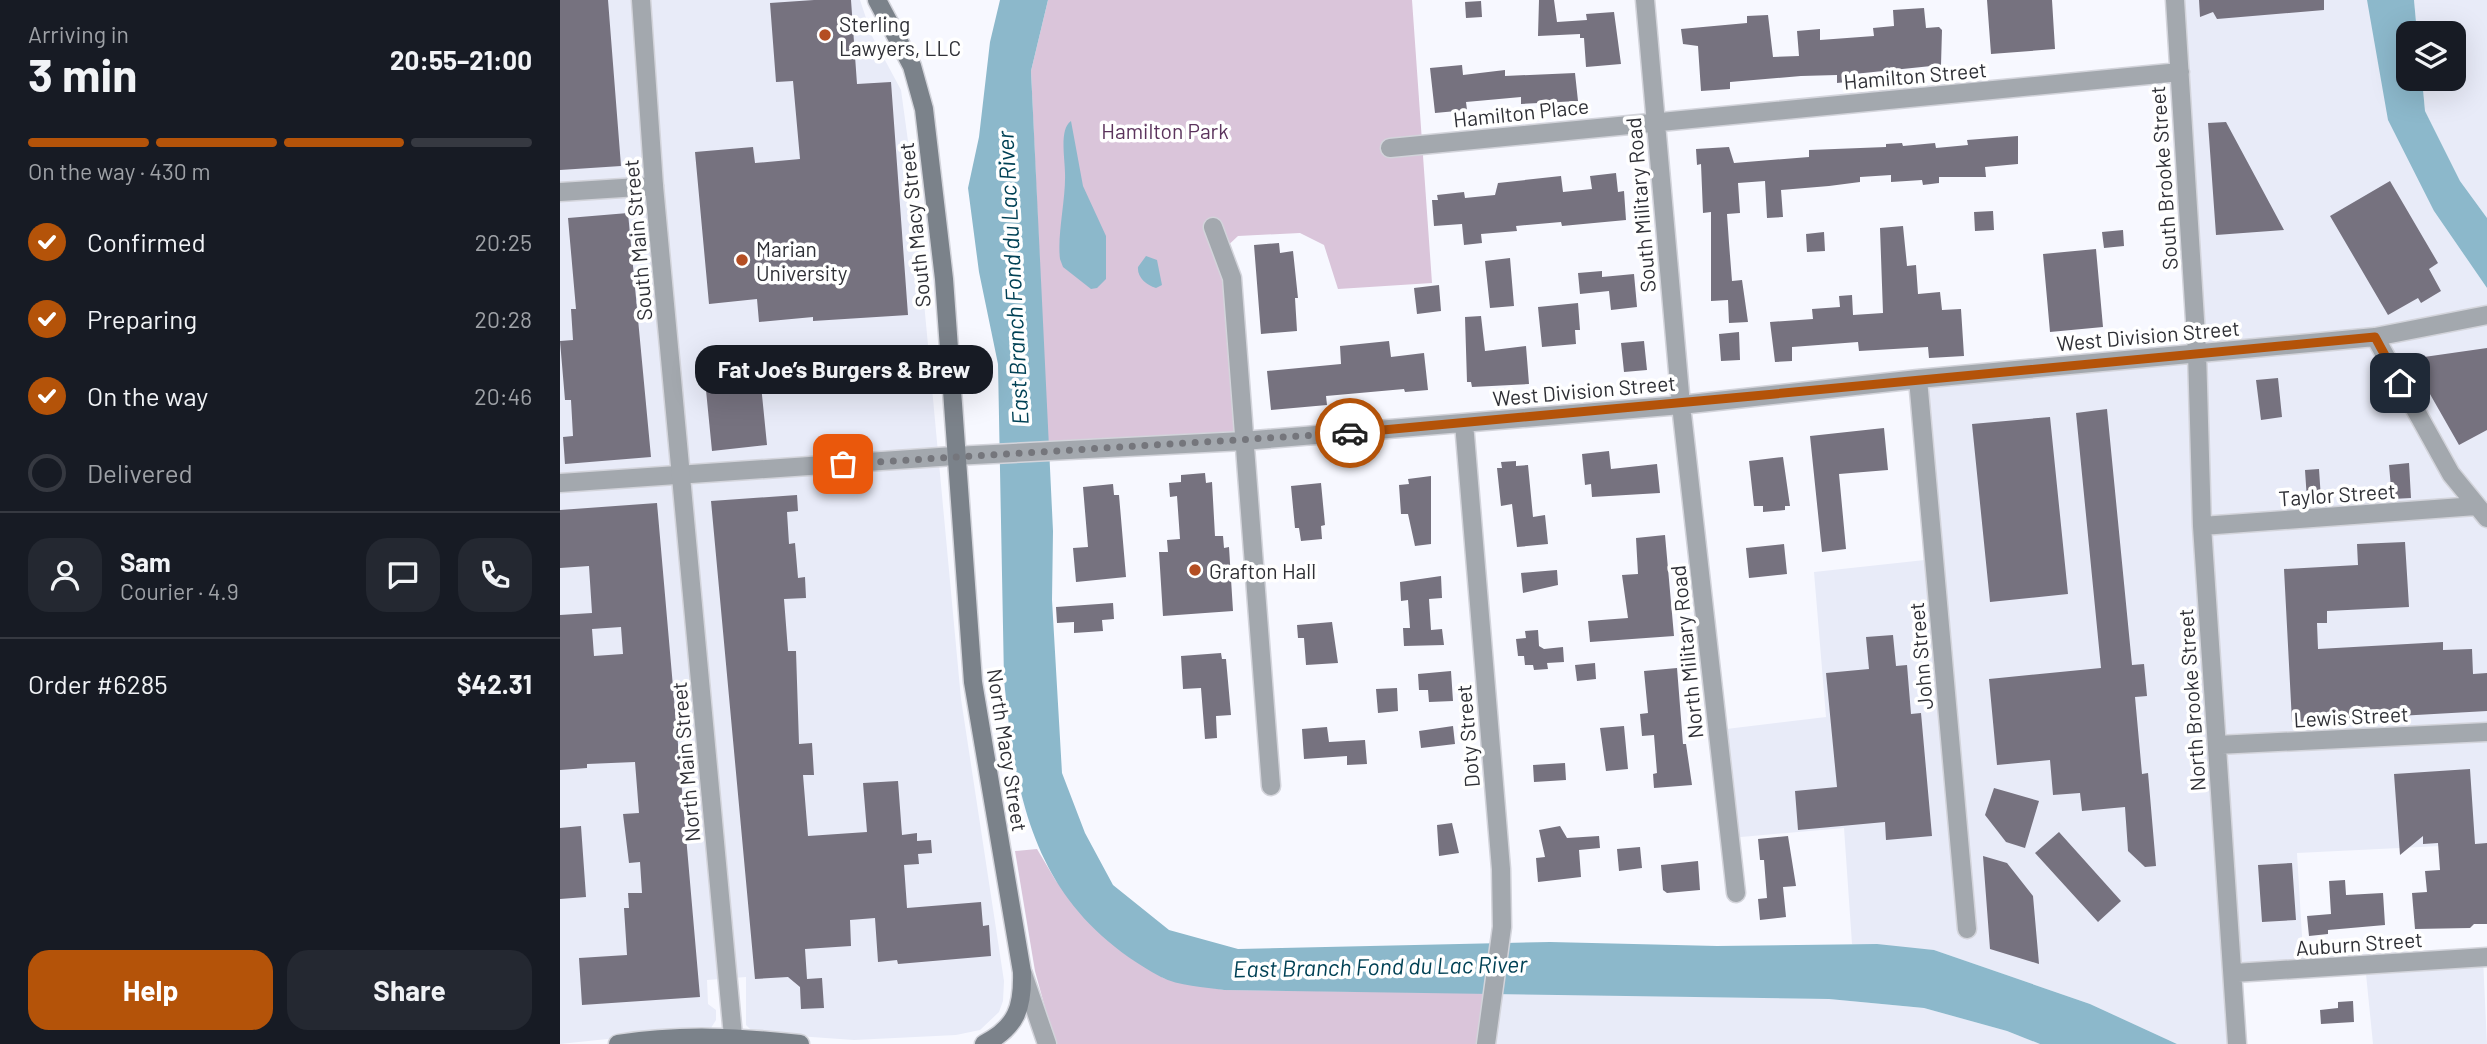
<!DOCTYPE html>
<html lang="en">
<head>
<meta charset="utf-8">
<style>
	body { margin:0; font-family:Barlow,sans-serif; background:#242831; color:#f1f3f6; height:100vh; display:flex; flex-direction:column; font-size:26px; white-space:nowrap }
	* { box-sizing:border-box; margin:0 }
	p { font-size:23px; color:#9ea1a6 }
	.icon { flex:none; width:38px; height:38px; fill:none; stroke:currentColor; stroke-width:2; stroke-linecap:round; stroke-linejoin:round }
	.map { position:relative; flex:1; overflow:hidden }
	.panel { display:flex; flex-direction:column; background:#171b24; width:560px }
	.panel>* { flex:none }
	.tools { position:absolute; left:1836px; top:21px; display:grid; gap:14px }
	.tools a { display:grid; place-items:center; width:70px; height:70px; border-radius:14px; background:#171b24; box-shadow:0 7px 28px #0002; font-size:35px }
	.pin { position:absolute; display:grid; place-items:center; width:60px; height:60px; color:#fff; margin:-30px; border-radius:14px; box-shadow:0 4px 10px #0006 }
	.courier { position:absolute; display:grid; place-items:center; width:70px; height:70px; margin:-35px; border:5px solid #b45309; border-radius:50%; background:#fff; color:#222; box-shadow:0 2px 9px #0007 }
	.bubble { position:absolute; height:49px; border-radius:21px; background:#171b24; box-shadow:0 7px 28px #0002; font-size:23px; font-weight:700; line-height:49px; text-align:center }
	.overview em { font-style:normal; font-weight:700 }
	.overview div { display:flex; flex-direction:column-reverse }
	.overview { display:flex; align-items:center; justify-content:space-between; height:119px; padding:0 28px }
	h1 { font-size:46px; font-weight:700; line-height:52px }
	.bar { display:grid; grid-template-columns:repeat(4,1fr); gap:10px 7px; align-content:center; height:84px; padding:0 28px }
	.bar i { height:9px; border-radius:5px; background:#363941 }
	.bar .current { background:#b45309 }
	.bar p { grid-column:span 4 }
	.line { display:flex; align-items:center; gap:18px; padding:0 28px; border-top:2px solid #363941 }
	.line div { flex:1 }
	.round { display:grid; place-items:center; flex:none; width:74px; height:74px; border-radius:21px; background:#242831 }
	ol { padding:0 28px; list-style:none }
	li { display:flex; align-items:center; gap:21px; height:77px }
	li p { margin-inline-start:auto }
	li .icon { padding:7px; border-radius:50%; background:#b45309; color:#fff; stroke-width:4 }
	li:last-child { color:#9ea1a6 }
	li i { width:38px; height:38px; border:4px solid #363941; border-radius:50% }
	.cta { display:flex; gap:14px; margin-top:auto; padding:14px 28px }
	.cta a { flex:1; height:80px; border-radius:21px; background:#b45309; color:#fff; font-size:28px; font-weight:700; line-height:80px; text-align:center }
	.cta a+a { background:#242831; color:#f1f3f6 }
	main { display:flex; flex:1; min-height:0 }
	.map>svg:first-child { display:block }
	.built { fill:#e8ebf8 }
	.green { fill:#dac5da }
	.water { fill:#8cb8cb }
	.building { fill:#76727f; fill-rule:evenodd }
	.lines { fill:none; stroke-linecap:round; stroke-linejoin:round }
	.minor-casing { stroke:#d3d4db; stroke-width:21 }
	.tertiary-casing { stroke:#d3d4db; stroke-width:21 }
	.secondary-casing { stroke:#d3d4db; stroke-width:21 }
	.minor { stroke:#a3a8ae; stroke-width:18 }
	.tertiary { stroke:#a3a8ae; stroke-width:18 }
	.secondary { stroke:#7b828a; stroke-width:18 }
	.done { stroke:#75767c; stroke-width:7; stroke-dasharray:0 12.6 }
	.route { stroke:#b45309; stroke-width:9 }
	.poi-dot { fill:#b44e23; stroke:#fff; stroke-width:2.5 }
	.labels { text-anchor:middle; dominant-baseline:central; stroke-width:7; stroke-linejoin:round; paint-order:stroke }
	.poi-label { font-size:21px; fill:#2f3036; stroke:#fff; text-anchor:start }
	.street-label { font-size:21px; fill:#2f3036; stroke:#fff }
	.park-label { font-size:21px; fill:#5b335c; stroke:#fff }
	.water-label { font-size:23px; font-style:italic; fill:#004155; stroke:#fff }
</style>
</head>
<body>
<main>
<section class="panel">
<div class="overview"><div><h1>3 min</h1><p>Arriving in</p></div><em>20:55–21:00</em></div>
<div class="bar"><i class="current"></i><i class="current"></i><i class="current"></i><i></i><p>On the way · 430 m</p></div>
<ol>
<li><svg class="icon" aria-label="check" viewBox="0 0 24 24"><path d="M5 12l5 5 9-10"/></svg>Confirmed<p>20:25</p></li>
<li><svg class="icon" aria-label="check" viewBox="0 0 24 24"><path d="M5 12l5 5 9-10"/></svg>Preparing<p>20:28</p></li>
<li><svg class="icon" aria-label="check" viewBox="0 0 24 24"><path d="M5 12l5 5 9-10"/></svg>On the way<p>20:46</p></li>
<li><i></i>Delivered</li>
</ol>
<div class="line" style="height:126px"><a class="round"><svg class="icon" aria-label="person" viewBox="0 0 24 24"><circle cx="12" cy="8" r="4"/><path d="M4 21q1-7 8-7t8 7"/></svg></a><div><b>Sam</b><p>Courier · 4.9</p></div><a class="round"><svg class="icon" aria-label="chat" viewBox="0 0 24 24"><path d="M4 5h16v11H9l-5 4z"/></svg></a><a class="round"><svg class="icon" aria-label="phone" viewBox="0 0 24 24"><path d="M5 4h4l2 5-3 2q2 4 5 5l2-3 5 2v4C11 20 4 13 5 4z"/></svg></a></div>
<div class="line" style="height:91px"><div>Order #6285</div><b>$42.31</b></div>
<div class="cta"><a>Help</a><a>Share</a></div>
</section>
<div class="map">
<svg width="1927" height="1044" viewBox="0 0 1927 1044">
	<rect width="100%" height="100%" fill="#f7f8ff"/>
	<path class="built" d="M0 0H300L312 36 341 90 351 163 401 699 444 981 443 1001 439 1012 420 1030 396 1035 294 1040 194 1033 186 1025V977L147 980 148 1004 156 1010V1020L151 1028 0 1044Z
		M1615 0H1807L1874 211 1927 288V910L1922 844 1737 853 1744 969 1675 973 1677 1044H1617L1530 1004 1374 950 1292 944 1284 828 1170 838 1158 730 1266 717 1254 572 1374 559 1358 379 1637 352Z
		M1854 0H1927V218L1900 181 1865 111 1862 79H1894V33H1857Z
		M1923 958 1927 1044H1813L1805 964Z
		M933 993 1269 999 1364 1008 1447 1031 1480 1044H926Z"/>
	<path class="green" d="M488 0H852L872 283 778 289 764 245 740 233 678 236 662 251 683 441 488 452 471 71Z
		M477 849 496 881 603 978 664 990 933 993 919 1044H495L475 971 455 851Z"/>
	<path class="water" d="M440 0H488L471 71 493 531 492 600 502 773 525 833 553 885 609 930 678 949 990 942 1157 946 1317 944 1374 950 1530 1004 1617 1044H1480L1447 1031 1364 1008 1269 999 664 990C645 987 618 986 601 977 478 910 456 809 444 679L438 364 419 272 408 188 419 137 430 42Z
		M1807 0H1854L1857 33H1848V79H1862L1865 111 1900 181 1927 218V288L1874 211 1828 120Z
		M511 121 523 186 546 236V279L537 288 531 289 503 267 500 259C497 234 506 199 505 173 505 159 499 129 511 121Z
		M586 256 597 260 602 285 596 288C586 285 577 277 578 267Z"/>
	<path class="building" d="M0 0H48L61 166 0 170Z
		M254 0H291L297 84 331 82 348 315 253 321V317L199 322 197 299 149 304 135 152 193 147 195 163 240 159 233 81 216 82 210 3Z
		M979 0H994L997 22 1027 20 1026 14 1054 12 1061 64 1026 67 1024 38H1020V34L978 36Z
		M1427 0H1492L1495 49 1431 54Z
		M1639 0H1764V10L1657 19 1653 12 1640 17Z
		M921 1 922 17 906 18 905 2Z
		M1364 8 1366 28 1379 27 1382 30 1381 65 1294 74 1295 81 1277 83V75L1241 76 1170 82V89L1141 91 1138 46 1123 44 1121 29 1187 23V16L1208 15 1213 57 1239 56 1237 31 1260 29V40L1314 36 1313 28 1334 26 1333 10Z
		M902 65 903 75 945 70V76L1015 73 1018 101 961 104V97L906 102 907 110 875 113 870 68Z
		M1666 122 1724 230 1656 235 1648 123Z
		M1458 136V164L1425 167 1426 177H1379V183L1363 185 1362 180 1331 182V175L1300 177V182L1269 186 1221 190 1223 217 1207 218 1205 181 1178 183 1180 213 1167 214 1169 243 1172 281 1182 280 1188 322 1169 323 1168 300 1151 301V212L1143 213 1141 164 1137 165 1136 149 1169 147 1174 163 1249 157V150L1326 147V144L1342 143 1343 146 1375 143 1376 148 1408 145 1407 140Z
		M1056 173 1058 192 1064 191 1066 220 1002 226 1001 222 956 226 957 231 921 234 922 243 904 245 902 224 874 226 872 200H878L877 195 904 192 905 198 935 195 938 183 1001 176 1003 192 1032 189 1030 176Z
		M1830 181 1878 263 1869 269 1881 291 1861 303 1858 298 1828 315 1770 216Z
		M1433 211 1434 230 1415 231 1414 212Z
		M68 213 91 457 5 464 3 437 13 436 11 400H5L0 341 13 340 11 309H16L8 218Z
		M1343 226 1347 266 1356 265 1358 294 1380 292 1382 310 1401 309 1404 356 1369 358 1368 347 1299 351 1298 342 1232 347V361L1215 362 1210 322 1253 319 1252 309 1280 307 1279 296 1292 295 1293 315 1323 313 1320 228Z
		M1563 230 1564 246 1544 248 1542 232Z
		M1264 232 1265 251 1247 252 1246 234Z
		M719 243 720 253 733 251 738 298H735L737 331 701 334 694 245Z
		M1536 249 1543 327 1490 332 1483 254Z
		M950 258 954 306 930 308 925 261Z
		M1042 271V277L1074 274 1077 307 1051 310 1049 291 1020 294 1018 273Z
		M879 285 881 311 857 314 854 288Z
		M1018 303 1020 330H1015L1016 344 982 347 978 307Z
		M921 316 925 351 966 346 969 384 912 387 911 382H907L905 317Z
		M1179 332 1180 360 1161 361 1159 334Z
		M829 341 831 357 864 353 868 390 845 392 844 389 766 396 767 405 711 410 707 371 781 364 780 346Z
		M1084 341 1087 370 1064 372 1061 343Z
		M1927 348V430L1899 445 1850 359Z
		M200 375 207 445 152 451 145 380Z
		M1718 378 1722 417 1701 420 1696 380Z
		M1547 409 1572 665 1584 664 1587 696 1575 697 1582 774 1588 773 1596 866 1585 867 1568 851 1565 807 1522 811 1520 793 1493 795 1490 760 1437 765 1429 679 1541 668 1516 413Z
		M1490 417 1508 594 1430 602 1412 424Z
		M1324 428 1328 470 1279 474 1286 549 1262 552 1250 436Z
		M1049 451 1051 469 1097 464 1100 493 1032 497 1031 484 1025 485 1022 454Z
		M1223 457 1230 506H1225V510L1203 512V506H1194L1189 461Z
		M956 461V466L968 465 973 517 985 515 988 544 957 547 952 504 941 506 937 468H942L941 462Z
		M1849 463 1851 498 1832 499 1829 465Z
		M1759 469 1761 499 1747 500 1745 470Z
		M645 473 646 483 652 482 655 536H663L664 548 669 547 673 611 603 616 599 552H608L607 540 620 539 617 496 610 497 609 483 621 482V475Z
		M871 476V544L855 546 848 514H841L839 485 849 484 848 479Z
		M761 483 765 525 761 526 762 539 741 541 739 528H735L731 486Z
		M553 484 554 495H559L566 577 516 582 513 548 528 547 523 487Z
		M237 495 238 511 227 512 229 544 235 543 238 578 245 577 246 598 224 599 228 651H236L239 744 252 743 254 775H243L248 836 307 832 303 783 338 781 342 835 357 833V841L371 840 372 853 358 854 359 864 344 865 347 908 421 902 423 926 429 925 431 956 338 964 337 960 318 962 315 918 290 920 291 946 245 949 247 979 262 978 264 1008 241 1009 240 987 228 977 195 979 151 501Z
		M97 503 140 997 22 1005 19 958 67 955 64 908H69L68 893H82L80 862 69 863 63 814 79 813 75 762 27 764V768L0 770V615L32 613 29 566 0 568V510ZM61 627 63 654 34 656 32 629Z
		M1105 535 1114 636 1030 642 1028 621 1068 618 1062 575 1078 574 1076 538Z
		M1845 542 1849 607 1767 611V623H1757L1758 649 1883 642V650L1912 649 1913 674 1927 673V711L1732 722 1724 569 1798 565 1797 544Z
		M1224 544 1227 574 1189 578 1186 548Z
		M997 570 998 585 963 593 961 573Z
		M881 576 882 598 869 599 871 630 882 629 884 645 844 646 843 628H850L848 600 841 601 840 582Z
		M553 603 554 619 542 620 543 631 514 633V622L497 623 496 607Z
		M772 622 778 663 746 665 744 638H738L737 625Z
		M978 630 979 646 984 649 1003 647 1004 662 987 663 988 669 974 670 973 665H965L964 656H958L956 639 966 638 965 631Z
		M1333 635 1336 666 1347 665 1351 714 1361 713 1372 836 1326 840 1325 822 1238 830 1235 791 1277 787 1266 673 1309 669 1306 637Z
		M661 653 662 659H666L671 715 656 716 657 738 645 739 641 688 623 689 621 656Z
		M1035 663 1036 679 1017 681 1015 665Z
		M1117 668 1123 744H1126L1132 785 1094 788 1093 774 1097 773 1094 735 1082 736 1080 714 1088 713 1084 671Z
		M891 671 893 701 869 702 868 690H859L858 674Z
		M837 688 838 711 818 713 816 689Z
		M893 726 895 744 861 748 859 731Z
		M1064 726 1068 769 1046 771 1040 728Z
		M767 727 769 742 805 740 807 764 787 765V756L744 759 742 729Z
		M1005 763 1006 780 974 782 973 765Z
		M1910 769 1915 844 1927 843V924H1914L1910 928 1855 929 1852 893 1867 892 1865 871 1880 870 1878 843 1863 844V836L1840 855 1834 774Z
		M1434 788 1479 801 1465 848 1446 842 1425 815Z
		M892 823 899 853 879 856 877 825Z
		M21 826 26 897 0 899V828Z
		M1000 826 1007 838 1039 836 1040 848 1019 850 1021 877 978 882 976 858 985 857 979 830Z
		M1499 832 1561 901 1538 922 1475 853Z
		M1228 836 1236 886 1223 887 1226 917 1200 920 1198 899 1207 898 1204 860H1200L1198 839Z
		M1080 847 1082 868 1059 871 1057 849Z
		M1423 856 1447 863 1473 896 1479 964 1430 949Z
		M1138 861 1140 890 1107 893 1103 890 1101 865Z
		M1732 863 1736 920 1702 922 1698 865Z
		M1785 880 1786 895 1823 893 1825 925 1768 930V934L1749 936 1747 916 1771 914 1769 881Z
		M1793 1001 1794 1022 1761 1024 1760 1010 1778 1008V1002Z"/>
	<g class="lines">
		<defs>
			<path id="minor" d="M1085 0 1121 405 1176 893
				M1615 0 1637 352 1642 526 1677 1044
				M830 148 1620 72
				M0 192 94 186
				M653 227 672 278 711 786
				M1815 337 1891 474 1927 518
				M1358 379 1407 929
				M904 423 941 869 942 927 926 1044
				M0 483 394 456 683 441 1121 405 1358 379 1815 337 1927 315
				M1642 526 1916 506
				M1657 745 1927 732
				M1674 973 1927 957
				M463 974 487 1044"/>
			<path id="tertiary" d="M81 0 94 186 173 1036"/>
			<path id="secondary" d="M317 0 352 66 364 109 384 279 413 682 462 972C463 1007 457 1027 424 1044
				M58 1044C120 1034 179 1037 240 1044"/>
		</defs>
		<use href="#minor" class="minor-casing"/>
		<use href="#tertiary" class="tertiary-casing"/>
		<use href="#secondary" class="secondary-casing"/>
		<use href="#minor" class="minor"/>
		<use href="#tertiary" class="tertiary"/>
		<use href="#secondary" class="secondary"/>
	</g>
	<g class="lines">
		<path class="done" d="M283 464 790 433"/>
		<path class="route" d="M790 433C1132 404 1473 367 1815 337L1840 383"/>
	</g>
	<g class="poi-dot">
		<circle cx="265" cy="35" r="7"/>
		<circle cx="182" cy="260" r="7"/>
		<circle cx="635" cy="570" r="7"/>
	</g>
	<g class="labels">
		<g class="poi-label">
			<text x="279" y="23">Sterling<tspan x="279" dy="24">Lawyers, LLC</tspan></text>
			<text x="196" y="248">Marian<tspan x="196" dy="24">University</tspan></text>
			<text x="649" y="570">Grafton Hall</text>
		</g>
		<g class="street-label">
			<text transform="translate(1355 75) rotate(-5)">Hamilton Street</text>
			<text transform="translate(961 112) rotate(-6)">Hamilton Place</text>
			<text transform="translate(1603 178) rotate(-94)">South Brooke Street</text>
			<text transform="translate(1080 205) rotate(-95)">South Military Road</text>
			<text transform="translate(354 225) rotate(-96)">South Macy Street</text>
			<text transform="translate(77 240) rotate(-95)">South Main Street</text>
			<text transform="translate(1588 335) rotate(-5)">West Division Street</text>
			<text transform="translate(1024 390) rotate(-5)">West Division Street</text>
			<text transform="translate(1777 494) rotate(-4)">Taylor Street</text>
			<text transform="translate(1126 652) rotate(-96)">North Military Road</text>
			<text transform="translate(1360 656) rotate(-95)">John Street</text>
			<text transform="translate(1631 700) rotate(-94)">North Brooke Street</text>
			<text transform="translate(1791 716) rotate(-3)">Lewis Street</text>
			<text transform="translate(907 736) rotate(-95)">Doty Street</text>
			<text transform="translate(448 750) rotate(81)">North Macy Street</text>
			<text transform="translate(125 762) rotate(-95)">North Main Street</text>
			<text transform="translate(1799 943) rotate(-4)">Auburn Street</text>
		</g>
		<g class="park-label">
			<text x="605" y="130">Hamilton Park</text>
		</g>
		<g class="water-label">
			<text transform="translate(452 278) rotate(-93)">East Branch Fond du Lac River</text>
			<text transform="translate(820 966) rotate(-1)">East Branch Fond du Lac River</text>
		</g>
	</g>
</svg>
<div class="tools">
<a><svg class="icon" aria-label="layers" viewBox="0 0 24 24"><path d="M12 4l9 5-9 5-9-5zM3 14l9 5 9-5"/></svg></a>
</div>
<div class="pin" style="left:283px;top:464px;background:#ea580c"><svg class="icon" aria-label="bag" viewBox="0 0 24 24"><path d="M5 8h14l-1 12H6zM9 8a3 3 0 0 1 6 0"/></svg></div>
<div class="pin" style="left:1840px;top:383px;background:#1f2937"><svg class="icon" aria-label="home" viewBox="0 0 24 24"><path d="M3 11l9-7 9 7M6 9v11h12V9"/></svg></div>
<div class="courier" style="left:790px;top:433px"><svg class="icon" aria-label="car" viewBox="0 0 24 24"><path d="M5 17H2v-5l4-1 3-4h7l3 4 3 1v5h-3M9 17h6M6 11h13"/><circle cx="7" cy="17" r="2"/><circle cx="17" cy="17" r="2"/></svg></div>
<div class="bubble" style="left:135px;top:345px;width:298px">Fat Joe’s Burgers &amp; Brew</div>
</div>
</main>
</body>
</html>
